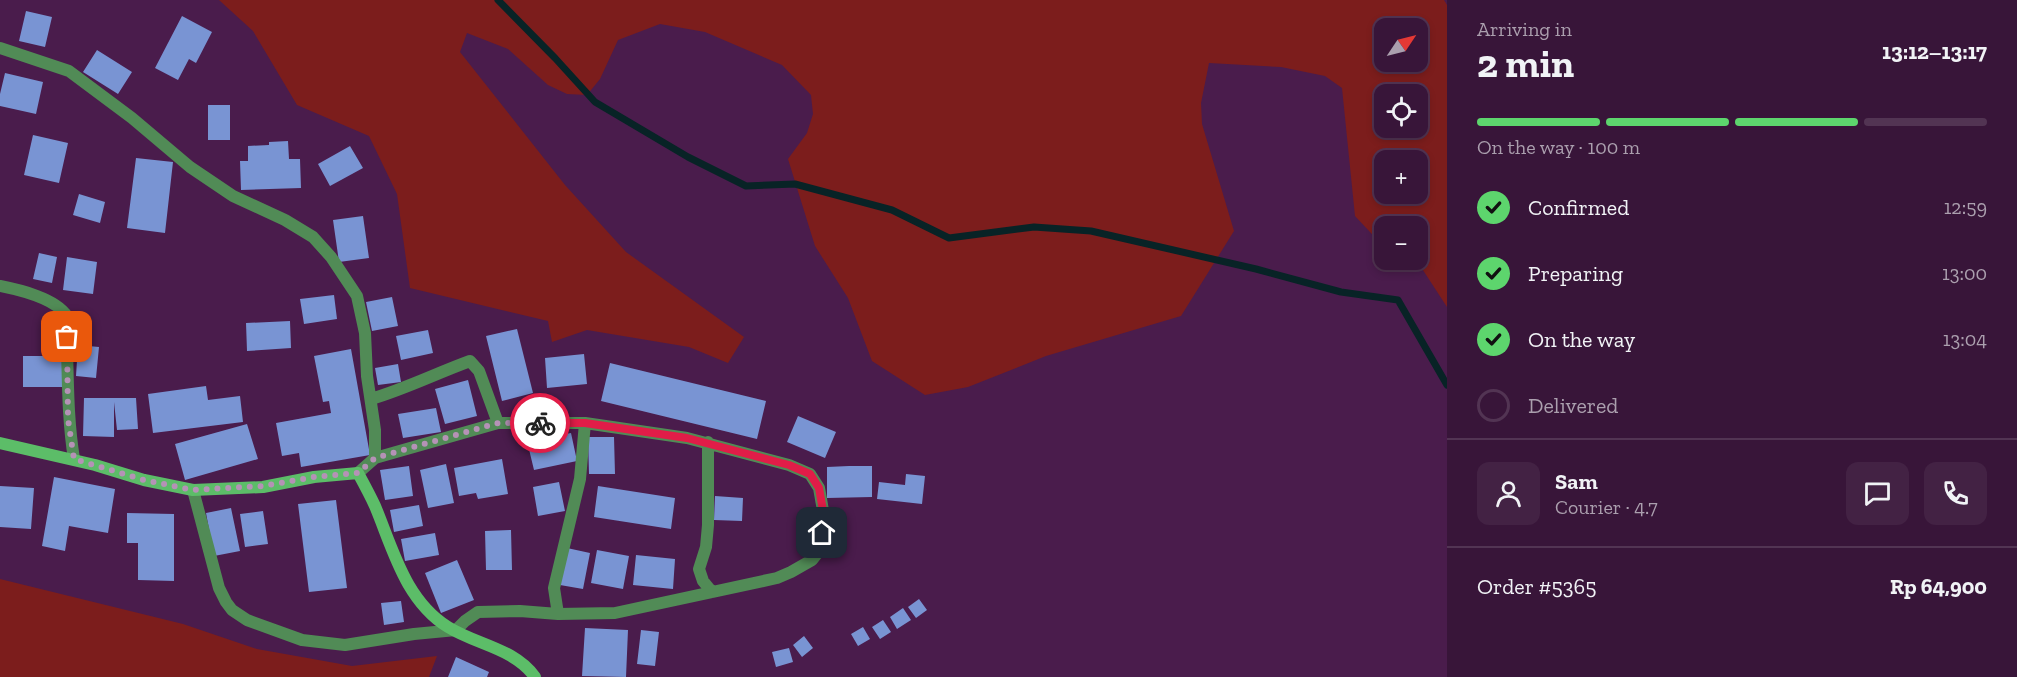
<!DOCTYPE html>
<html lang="en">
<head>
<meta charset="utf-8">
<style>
	body { margin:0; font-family:"Zilla Slab",serif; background:#432244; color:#f1f3f6; height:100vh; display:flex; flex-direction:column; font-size:22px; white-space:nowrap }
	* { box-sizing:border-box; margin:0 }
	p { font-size:20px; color:#ab9fae }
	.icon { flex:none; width:33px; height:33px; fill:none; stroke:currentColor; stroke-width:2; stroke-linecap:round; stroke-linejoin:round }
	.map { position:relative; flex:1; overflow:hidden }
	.details { display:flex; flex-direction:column; background:#381539; width:570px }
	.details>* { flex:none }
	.needle { width:39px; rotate:55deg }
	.buttons { position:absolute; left:1374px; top:18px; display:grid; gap:12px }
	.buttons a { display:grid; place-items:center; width:54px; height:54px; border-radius:12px; background:#381539; box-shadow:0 3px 9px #0003,0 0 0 2px #523453; font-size:30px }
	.pin { position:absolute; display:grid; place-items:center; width:51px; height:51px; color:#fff; margin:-26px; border-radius:12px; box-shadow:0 3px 9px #0006 }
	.courier { position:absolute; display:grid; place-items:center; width:60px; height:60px; margin:-30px; border:4px solid #e11d48; border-radius:50%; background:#fff; color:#222; box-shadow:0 2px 8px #0007 }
	.summary em { font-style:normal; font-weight:800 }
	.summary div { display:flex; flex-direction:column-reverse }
	.summary { display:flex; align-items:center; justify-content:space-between; height:102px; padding:0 30px }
	h1 { font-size:39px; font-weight:800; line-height:45px }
	.bar { display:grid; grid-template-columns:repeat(4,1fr); gap:9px 6px; align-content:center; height:72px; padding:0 30px }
	.bar i { height:8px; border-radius:4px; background:#523453 }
	.bar .on { background:#5dd56d }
	.bar p { grid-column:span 4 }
	.line { display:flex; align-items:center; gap:15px; padding:0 30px; border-top:2px solid #523453 }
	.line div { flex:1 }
	.round { display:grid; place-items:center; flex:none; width:63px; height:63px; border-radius:12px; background:#432244 }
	ol { padding:0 30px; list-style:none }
	li { display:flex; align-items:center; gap:18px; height:66px }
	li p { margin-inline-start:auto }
	li .icon { padding:6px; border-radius:50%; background:#5dd56d; color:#111; stroke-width:4 }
	li:last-child { color:#ab9fae }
	li i { width:33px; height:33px; border:3px solid #523453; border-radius:50% }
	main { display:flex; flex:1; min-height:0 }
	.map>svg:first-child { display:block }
	.green { fill:#7c1d1c; fill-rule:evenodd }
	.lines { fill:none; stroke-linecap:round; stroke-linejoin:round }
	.stream { stroke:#082326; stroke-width:7 }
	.building { fill:#7994d3 }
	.street { stroke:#518b56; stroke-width:12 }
	.secondary { stroke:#5cbd68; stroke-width:12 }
	.done { stroke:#b592b6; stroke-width:6; stroke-dasharray:0 10.8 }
	.route { stroke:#e11d48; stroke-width:8 }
</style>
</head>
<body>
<main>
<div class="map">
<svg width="1447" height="677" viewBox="0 0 1447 677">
	<rect width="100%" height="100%" fill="#4a1c4c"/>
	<path class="green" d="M219 0H1444L1447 5V307L1419 264 1410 260H1418V226H1384V247L1355 216 1342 88 1325 76 1281 67 1209 63 1201 103 1202 124 1234 231 1181 316 1046 356 968 387 925 395 872 361 848 298 815 246 788 159 807 133 813 114 811 95 782 65 705 32 660 24 618 40 600 79 587 95 567 94 548 85 508 49 467 33 460 52 565 185 626 252 744 337 728 363 689 347 587 330 552 342 548 321 410 288 397 194 369 136 297 105 253 31ZM1384 28H1418V62H1384ZM1384 94H1418V128H1384ZM1384 160H1418V194H1384Z
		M0 579 183 624 257 649 352 666 437 656 429 677H0Z"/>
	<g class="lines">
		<path class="stream" d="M498 0 555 58 595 102 688 157 746 186 795 184 892 210 949 238 1034 227 1091 231 1256 269 1341 292 1398 300 1447 385"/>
	</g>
	<path class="building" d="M26 11 52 17 45 47 19 41Z
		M182 16 212 32 196 63 189 59 178 80 155 68Z
		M97 50 132 72 118 94 83 72Z
		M5 73 43 82 36 114 0 106V94Z
		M208 105H230V140H208Z
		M33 135 68 143 59 183 24 175Z
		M288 141 289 159H300L301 188 241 190 240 161H248V146L269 145V142Z
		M350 146 363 168 330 186 318 164Z
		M136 158 173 162 165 233 127 228Z
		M79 194 105 202 100 223 73 215Z
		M363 216 369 258 339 262 333 220Z
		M39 253 57 257 52 283 33 279Z
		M67 257 97 262 93 294 63 290Z
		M334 295 337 319 304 324 300 299Z
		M392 297 398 326 372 331 366 302Z
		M290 321 291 348 247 351 246 323Z
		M517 329 533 393 502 401 486 336Z
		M428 330 433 353 401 360 396 336Z
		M78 345 99 347 96 378 76 376Z
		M351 349 370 455 301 467 299 453 282 456 276 423 331 413 329 401 323 402 314 356Z
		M584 354 587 384 547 388 545 358Z
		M23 356H63V387H23Z
		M610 363 766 401 757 439 601 401Z
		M398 364 401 382 378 385 375 368Z
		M468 380 477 416 445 424 435 389Z
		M206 386 208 400 240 396 243 422 153 433 148 394Z
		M84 398H136L138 429 117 430 114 402V437L83 436Z
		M436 408 441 432 403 438 398 414Z
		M798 416 836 432 825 458 787 442Z
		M247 424 258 459 185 480 175 444Z
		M571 433 577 461 534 470 527 441Z
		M588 437H614L615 474H589Z
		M502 459 508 494 478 499 476 493 459 496 454 468Z
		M446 464 454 503 428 508 420 470Z
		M409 466 413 496 385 500 380 470Z
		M849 466H872V497L827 498V467Z
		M906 474 925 476 922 504 877 499 879 482 905 485Z
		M54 477 115 489 108 533 69 526 65 551 42 546Z
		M559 482 565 511 538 516 533 487Z
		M0 486 34 488 31 529 0 527Z
		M598 486 675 498 671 529 594 517Z
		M715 496 743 498 742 521 714 520Z
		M336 500 347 588 309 592 298 504Z
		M419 505 423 526 394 532 390 510Z
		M231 508 240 551 214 556 206 513Z
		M263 511 268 544 245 547 240 514Z
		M127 513 174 514V581L138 580V543H127Z
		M511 530 512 570H486L485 531Z
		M435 533 439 555 405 561 401 539Z
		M567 548 590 553 583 589 560 585Z
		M597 550 629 556 623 589 591 583Z
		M636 555 675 559 673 589 633 585Z
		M457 560 474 600 441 613 425 573Z
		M919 599 927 610 916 618 908 607Z
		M401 601 404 622 384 625 381 603Z
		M903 608 911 620 897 629 890 617Z
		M883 620 891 632 880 639 872 627Z
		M863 627 870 639 858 646 851 634Z
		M585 628 628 630 626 677 582 676Z
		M641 630 659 632 655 666 637 664Z
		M804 636 813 648 802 657 793 645Z
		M789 648 793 662 776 667 772 652Z
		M456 657 489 672 487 677H448Z"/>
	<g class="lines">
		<path class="street" d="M0 48 69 71 132 118 190 167 233 196 285 220 313 237 331 257 357 296 365 333 367 376 375 430V458L358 473
			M0 286C20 290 55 298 67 316 72 325 67 338 67 348 68 385 68 422 74 459
			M371 399C405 389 437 373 470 361L479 371 498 423
			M708 442V525L706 547 699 569 703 581 712 592
			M193 490 219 588 226 602 232 610 247 620 302 640 345 645 414 634 456 630 465 621 478 612 520 611 558 614 615 613 777 578 791 572 812 560 820 550 824 516 819 488 810 474 789 465 687 438 585 423H498L375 458
			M558 614 554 588 580 479 585 423"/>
		<path class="secondary" d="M0 443 95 465 144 480 193 490 263 487 314 477 358 473C364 484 370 495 375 506 393 549 405 600 448 627 477 645 514 648 535 677"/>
	</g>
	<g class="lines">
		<path class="done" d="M67 337 68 419 74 459 144 480 193 490 263 486 314 477 358 473 375 458 498 423H540"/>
		<path class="route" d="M540 423H585L687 438 789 465 810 474 819 488 824 516 822 533"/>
	</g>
</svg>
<div class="buttons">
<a><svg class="needle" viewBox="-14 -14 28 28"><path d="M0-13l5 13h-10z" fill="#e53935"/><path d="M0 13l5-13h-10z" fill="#ab9fae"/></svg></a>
<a><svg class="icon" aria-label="locate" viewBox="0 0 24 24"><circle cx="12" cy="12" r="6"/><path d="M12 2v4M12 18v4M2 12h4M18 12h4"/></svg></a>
<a>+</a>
<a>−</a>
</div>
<div class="pin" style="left:67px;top:337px;background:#ea580c"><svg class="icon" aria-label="bag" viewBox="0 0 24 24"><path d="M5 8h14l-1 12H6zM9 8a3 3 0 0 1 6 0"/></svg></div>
<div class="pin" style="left:822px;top:533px;background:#1f2937"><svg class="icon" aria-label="home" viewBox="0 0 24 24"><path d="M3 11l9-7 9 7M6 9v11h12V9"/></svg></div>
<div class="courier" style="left:540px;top:423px"><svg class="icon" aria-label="bike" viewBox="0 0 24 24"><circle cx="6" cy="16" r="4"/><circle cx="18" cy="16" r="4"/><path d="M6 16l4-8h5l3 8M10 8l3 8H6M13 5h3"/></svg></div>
</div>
<section class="details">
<div class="summary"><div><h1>2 min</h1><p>Arriving in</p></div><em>13:12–13:17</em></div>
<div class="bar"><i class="on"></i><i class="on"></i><i class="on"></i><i></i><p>On the way · 100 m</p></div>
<ol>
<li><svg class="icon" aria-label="check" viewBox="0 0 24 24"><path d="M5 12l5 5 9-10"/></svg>Confirmed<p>12:59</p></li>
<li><svg class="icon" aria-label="check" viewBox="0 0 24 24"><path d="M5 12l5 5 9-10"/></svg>Preparing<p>13:00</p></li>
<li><svg class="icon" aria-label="check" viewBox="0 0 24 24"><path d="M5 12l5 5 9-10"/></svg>On the way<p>13:04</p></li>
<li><i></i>Delivered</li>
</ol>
<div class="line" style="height:108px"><a class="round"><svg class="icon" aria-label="person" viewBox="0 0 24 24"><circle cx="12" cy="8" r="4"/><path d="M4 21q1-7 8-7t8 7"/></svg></a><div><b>Sam</b><p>Courier · 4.7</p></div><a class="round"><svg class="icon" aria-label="chat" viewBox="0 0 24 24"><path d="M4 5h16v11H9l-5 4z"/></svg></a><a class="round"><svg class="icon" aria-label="phone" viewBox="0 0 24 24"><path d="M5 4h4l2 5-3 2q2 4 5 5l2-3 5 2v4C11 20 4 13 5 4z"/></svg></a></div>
<div class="line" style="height:78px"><div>Order #5365</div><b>Rp 64,900</b></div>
</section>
</main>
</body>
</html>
